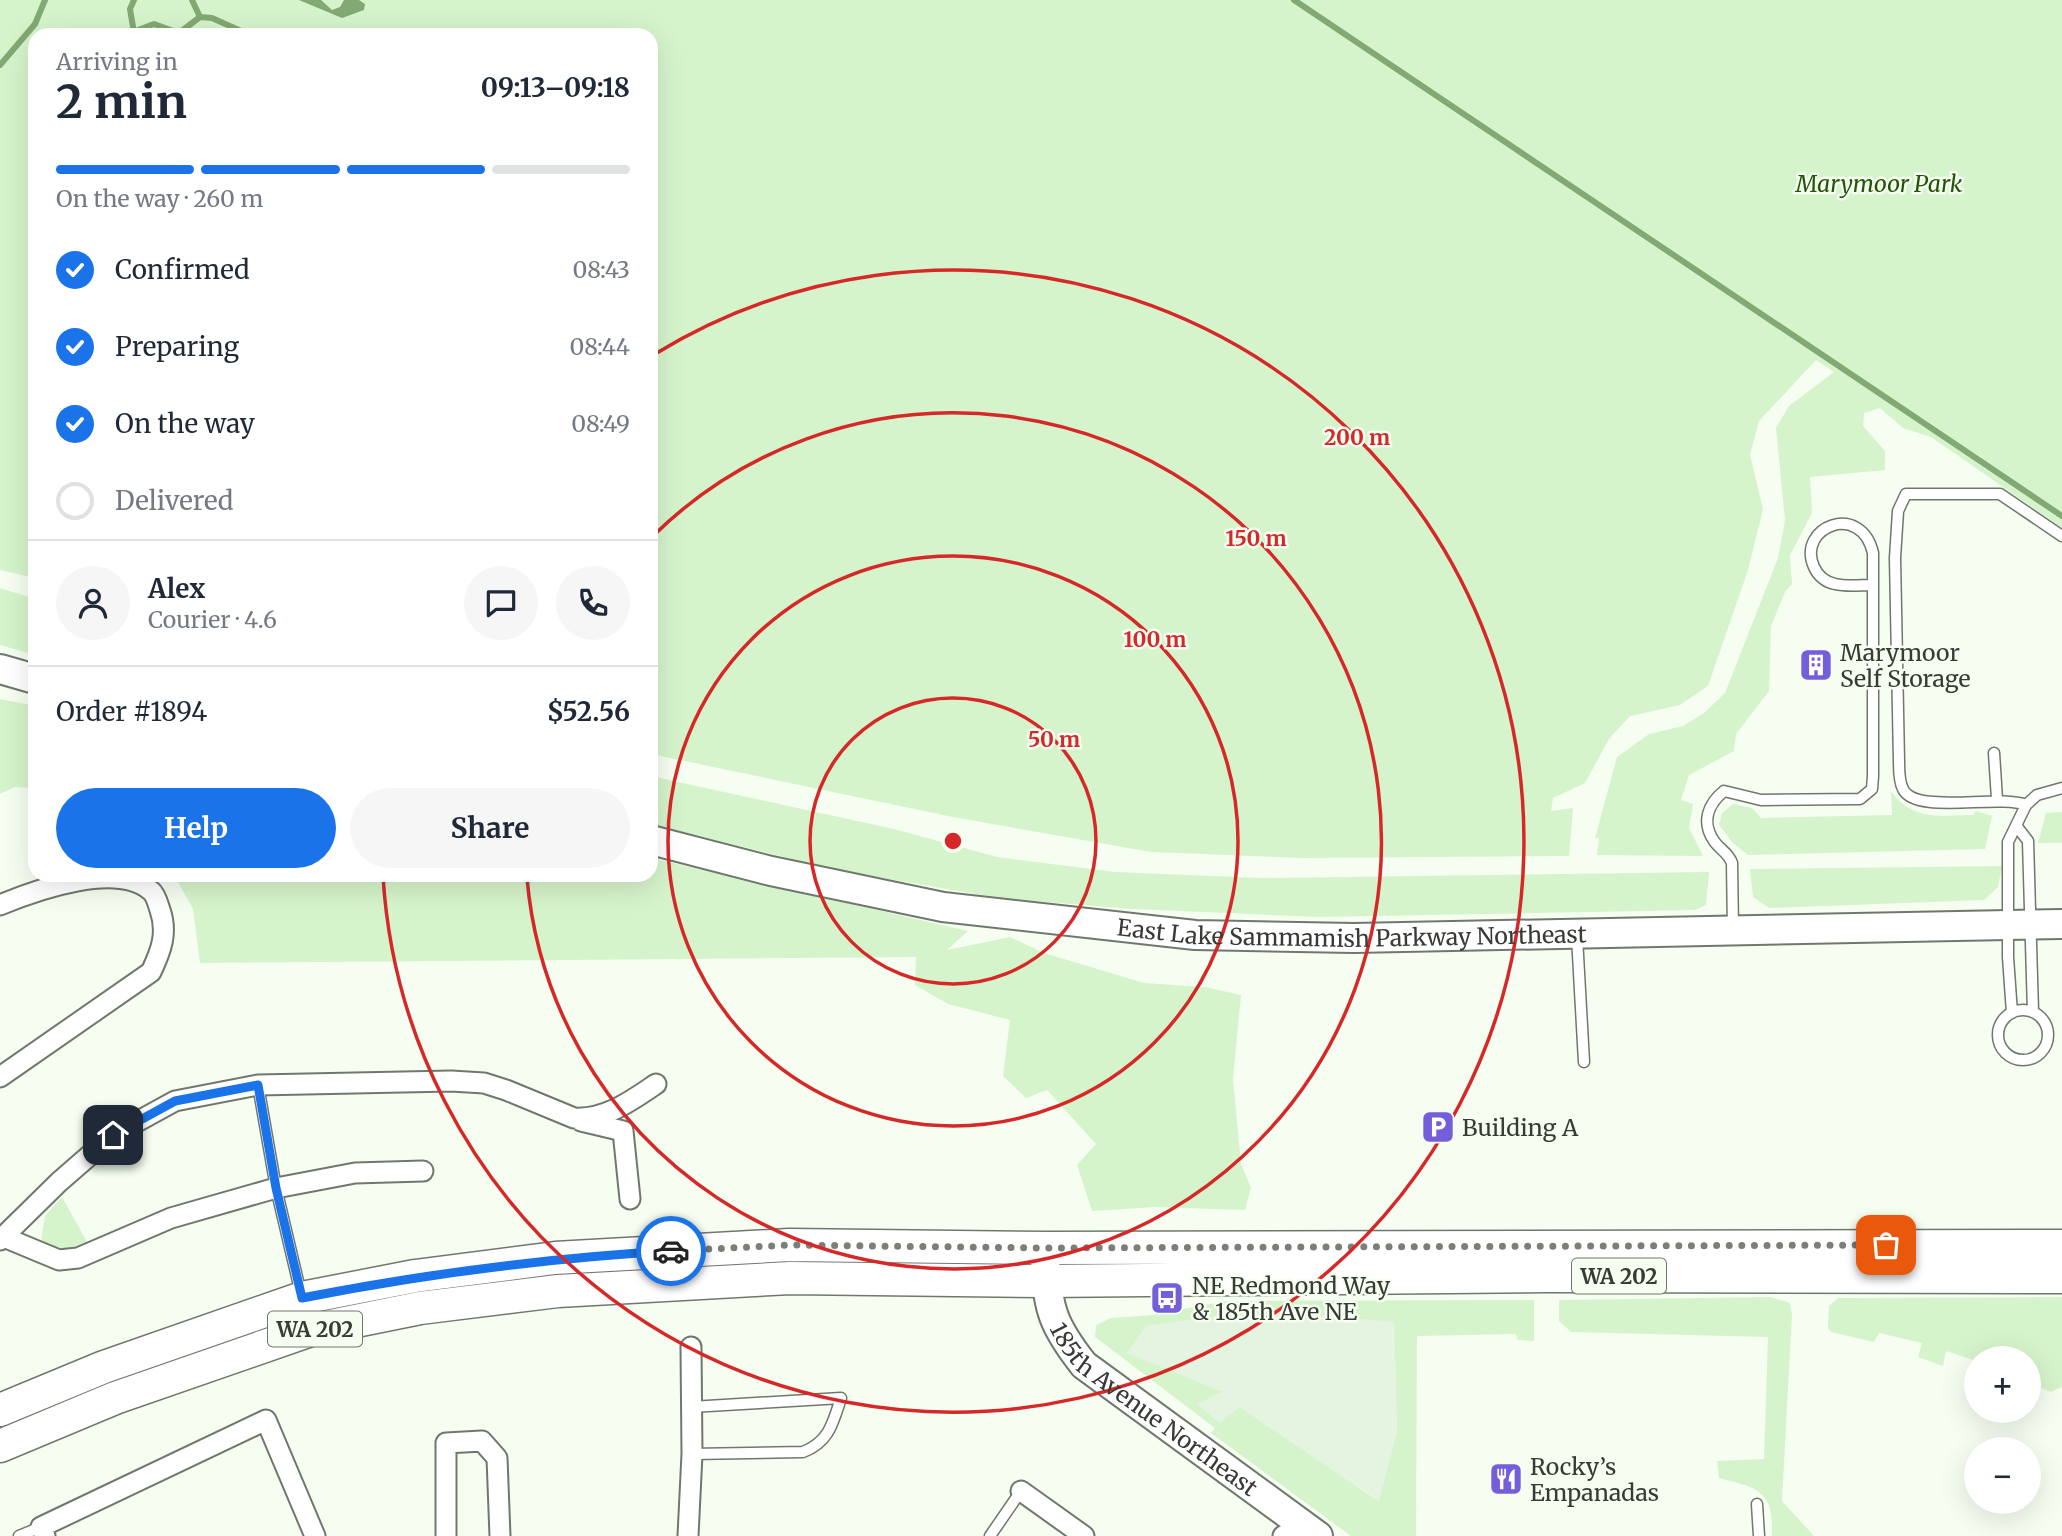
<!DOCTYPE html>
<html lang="en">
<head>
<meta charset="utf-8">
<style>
	body { margin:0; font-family:Merriweather,serif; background:#f6f6f7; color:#1f2937; height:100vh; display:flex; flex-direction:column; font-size:26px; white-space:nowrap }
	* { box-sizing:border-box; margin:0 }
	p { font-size:23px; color:#747a83 }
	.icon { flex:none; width:38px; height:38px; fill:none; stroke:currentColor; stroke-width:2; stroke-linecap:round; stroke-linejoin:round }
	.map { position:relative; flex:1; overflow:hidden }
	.sheet { position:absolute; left:28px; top:28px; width:630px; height:854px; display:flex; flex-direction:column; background:#fff; border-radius:21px; box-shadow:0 7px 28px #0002 }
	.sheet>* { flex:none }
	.fabs { position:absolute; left:1964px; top:1346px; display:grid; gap:14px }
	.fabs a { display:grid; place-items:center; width:77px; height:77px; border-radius:50%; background:#fff; box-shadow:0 7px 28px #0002; font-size:35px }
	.pin { position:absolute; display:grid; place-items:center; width:60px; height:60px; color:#fff; margin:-30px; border-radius:14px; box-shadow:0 4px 10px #0006 }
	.courier { position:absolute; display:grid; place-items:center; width:70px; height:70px; margin:-35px; border:5px solid #1a73e8; border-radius:50%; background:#fff; color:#222; box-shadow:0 2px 9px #0007 }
	.overview em { font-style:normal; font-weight:700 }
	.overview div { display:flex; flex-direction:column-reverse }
	.overview { display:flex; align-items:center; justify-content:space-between; height:119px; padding:0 28px }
	h1 { font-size:46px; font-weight:700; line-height:52px }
	.bar { display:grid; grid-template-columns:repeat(4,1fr); gap:10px 7px; align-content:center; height:84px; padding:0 28px }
	.bar i { height:9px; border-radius:5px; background:#e0e1e3 }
	.bar .active { background:#1a73e8 }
	.bar p { grid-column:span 4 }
	.line { display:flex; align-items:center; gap:18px; padding:0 28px; border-top:2px solid #e0e1e3 }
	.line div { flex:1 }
	.round { display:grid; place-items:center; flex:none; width:74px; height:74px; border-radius:37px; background:#f6f6f7 }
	ol { padding:0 28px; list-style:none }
	li { display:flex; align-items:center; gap:21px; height:77px }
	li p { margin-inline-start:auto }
	li .icon { padding:7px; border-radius:50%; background:#1a73e8; color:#fff; stroke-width:4 }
	li:last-child { color:#747a83 }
	li i { width:38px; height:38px; border:4px solid #e0e1e3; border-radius:50% }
	.cta { display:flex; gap:14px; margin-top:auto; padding:14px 28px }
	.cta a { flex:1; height:80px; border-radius:42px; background:#1a73e8; color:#fff; font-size:28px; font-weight:700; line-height:80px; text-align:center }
	.cta a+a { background:#f6f6f7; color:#1f2937 }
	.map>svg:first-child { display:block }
	.built { fill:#e5f3e1 }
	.green { fill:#d6f4cb; fill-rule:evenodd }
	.water { fill:#82a873 }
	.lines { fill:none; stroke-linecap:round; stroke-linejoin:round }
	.stream { stroke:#82a873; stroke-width:6 }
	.lane-casing { stroke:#70786d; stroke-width:13 }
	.street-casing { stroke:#70786d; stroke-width:23 }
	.secondary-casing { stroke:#70786d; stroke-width:32 }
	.primary-casing { stroke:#70786d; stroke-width:35 }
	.lane { stroke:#fff; stroke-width:10 }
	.street { stroke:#fff; stroke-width:19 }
	.secondary { stroke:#fff; stroke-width:28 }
	.primary { stroke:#fff; stroke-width:32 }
	.done { stroke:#7a7f77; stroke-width:7; stroke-dasharray:0 12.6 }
	.route { stroke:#1a73e8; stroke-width:9 }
	.ring { fill:none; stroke:#d62828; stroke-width:3.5 }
	.labels { text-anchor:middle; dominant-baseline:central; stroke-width:5; stroke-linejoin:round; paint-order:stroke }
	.shield { fill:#f5fef1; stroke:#70766e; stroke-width:2 }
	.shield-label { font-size:21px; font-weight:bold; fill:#373b36 }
	.park-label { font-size:23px; font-style:italic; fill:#245507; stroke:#f5fef1 }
	.poi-label { font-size:23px; fill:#373b36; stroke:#f5fef1; text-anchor:start }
	.street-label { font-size:23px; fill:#373b36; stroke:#f5fef1 }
	.centre { fill:#d62828; stroke:#f5fef1; stroke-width:3.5 }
	.ring-label { font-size:21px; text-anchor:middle; font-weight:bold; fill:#d62828; stroke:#f5fef1; stroke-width:5; stroke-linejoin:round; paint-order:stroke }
</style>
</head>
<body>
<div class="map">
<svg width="2062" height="1536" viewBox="0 0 2062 1536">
	<rect width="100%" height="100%" fill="#f5fef1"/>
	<path class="built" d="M1322 1315 1394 1321 1397 1431 1380 1501 1239 1408 1220 1423 1196 1404 1222 1393 1127 1353 1145 1326 1219 1316Z"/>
	<path class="green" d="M0 0H2062V528L1931 437 1903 428 1880 408 1864 413 1863 426 1885 451V470L1810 477 1812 513 1790 555 1792 584 1785 592 1771 626 1769 691 1736 734 1734 751 1689 775 1681 800 1693 804 1689 828 1703 856 1597 855 1599 838H1595L1617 757 1649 734 1683 726 1704 713 1725 693 1778 558 1785 520 1776 428 1789 406 1834 372 1816 360 1759 421 1750 455 1763 509 1748 570 1708 686 1680 705 1630 716 1609 739 1585 783 1553 798 1551 811 1573 808 1569 856 1302 858 1151 852 953 817 651 754V35H35V578L0 570Z
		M0 588 35 599V655L0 645Z
		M0 699 35 706V788L15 787 0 794Z
		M651 776 894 829 997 857 1115 872 1261 878 1709 872 1706 905 1695 910 1319 917 1133 909 999 898 837 870 651 824Z
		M1891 791C1914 822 1939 815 1973 815L1976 811 1992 816 1985 849 1748 855 1732 842 1719 825 1722 813 1733 804 1752 808 1761 818 1892 815Z
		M2062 812V843H2038L2046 813Z
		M651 858 968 931 947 950 1010 937 1044 953 1144 983 1205 987 1241 995 1233 1079 1241 1164 1251 1188 1245 1210 1155 1207 1092 1211 1077 1165 1096 1144 1047 1090 1026 1098 1003 1076 1010 1020 948 1004 915 985 916 957 200 963 193 909 174 875H651Z
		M2002 866 1998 887 1984 900 1769 908 1753 897 1750 869Z
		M62 1197 87 1242 64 1253 41 1241 45 1216Z
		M1770 1297 1790 1303 1792 1314 1782 1501 1814 1536H1772C1774 1491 1759 1488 1719 1478L1717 1461 1764 1459 1768 1337 1571 1332 1559 1321V1300Z
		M2062 1297V1387L2051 1392 2028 1382V1358H1976V1361L1946 1351 1943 1366 1918 1357 1922 1343 1879 1333 1874 1342 1831 1332 1828 1328 1829 1306 1838 1298Z
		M1534 1300V1341L1518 1340 1516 1334 1417 1336 1416 1536H1351L1211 1433 1215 1428 1095 1337 1096 1325 1111 1318 1152 1315 1226 1301ZM1322 1315 1394 1322 1397 1431 1379 1501 1239 1407 1220 1423 1197 1404 1223 1392 1127 1353 1146 1326 1219 1316Z"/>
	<path class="water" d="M299 0H321L332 10 340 7 344 0H359L365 4 364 10 342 18Z"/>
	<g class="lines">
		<path class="stream" d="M192 0 200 17
			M1294 0 2062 516
			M134 33 130 9 134 0
			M125 35 154 24 179 33 200 17 212 18 250 35
			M0 65 35 24 45 0"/>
		<defs>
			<path id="lane" d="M1994 753 1997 799
				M2026 805C1998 794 1915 815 1903 789 1899 782 1899 770 1899 762L1895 558 1898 511 1906 494H2000L2062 536
				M2018 828 2028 841 2033 1012
				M1733 930 1732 863C1728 852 1720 850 1714 841 1701 822 1708 804 1724 791L1761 800 1860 799 1872 789 1873 776V553C1861 501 1796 527 1814 567 1818 576 1826 582 1835 584 1847 587 1860 585 1873 585
				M1577 937 1584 1062
				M1998 1035a25 25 0 1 1 50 0a25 25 0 1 1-50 0Z
				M2012 1013 2008 957V842L2026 805 2037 795 2062 788
				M258 1085 276 1188 301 1294
				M691 1407 841 1398C833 1423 829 1442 803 1452L692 1454
				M1757 1504 1759 1536
				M19 1536 41 1527
				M990 1536 1021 1491"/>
			<path id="street" d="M0 905C36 890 117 861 151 891 156 895 158 904 160 910 168 933 161 951 151 972L0 1077
				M581 1121 623 1131 630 1199
				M6 1238 59 1260 78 1258 171 1218 276 1188 355 1173 423 1171
				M0 1240 59 1182 113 1135 175 1101 258 1085 451 1081 484 1083 506 1090 574 1118C605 1120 631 1101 656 1084
				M1021 1491 1084 1536
				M45 1536 41 1527 266 1420 315 1536
				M446 1536V1443L482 1441 497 1458 500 1536
				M688 1536 692 1454 691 1347
				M1283 1536 1302 1525"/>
			<g id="secondary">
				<path d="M0 669 35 679"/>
				<path id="s1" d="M651 840 771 871 943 907 1195 935 1354 938 2062 924"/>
				<path id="s2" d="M1045 1258C1047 1308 1053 1326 1084 1365L1318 1536"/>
			</g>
			<path id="primary" d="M0 1410 104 1367 302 1298 415 1276 555 1258 789 1245 1045 1248 2062 1246
				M0 1446 115 1398 311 1330 420 1308 558 1291 790 1278 1046 1281 1546 1276 2062 1277"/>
		</defs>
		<use href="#lane" class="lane-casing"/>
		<use href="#street" class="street-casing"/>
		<use href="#secondary" class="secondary-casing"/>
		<use href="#primary" class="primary-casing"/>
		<use href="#lane" class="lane"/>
		<use href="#street" class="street"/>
		<use href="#secondary" class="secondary"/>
		<use href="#primary" class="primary"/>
	</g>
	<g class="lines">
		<path class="done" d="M671 1251 789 1245 1045 1248 1886 1245"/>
		<path class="route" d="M113 1135 175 1101 258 1085 276 1188 302 1298C425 1274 546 1258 671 1251"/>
	</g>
	<g class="ring">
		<circle cx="953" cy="841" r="143"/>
		<circle cx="953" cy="841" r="285"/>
		<path d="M653 536A428 428 0 1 1 527 878"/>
		<path d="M655 354A571 571 0 1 1 383 876"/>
	</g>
	<defs>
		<symbol id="building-square" viewBox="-11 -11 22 22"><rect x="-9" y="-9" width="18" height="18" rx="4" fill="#745ed9" stroke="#f5fef1"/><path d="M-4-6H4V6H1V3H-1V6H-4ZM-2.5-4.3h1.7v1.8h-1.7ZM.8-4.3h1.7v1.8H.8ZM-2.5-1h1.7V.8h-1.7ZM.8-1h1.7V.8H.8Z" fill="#fff"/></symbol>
		<symbol id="parking-square" viewBox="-11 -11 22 22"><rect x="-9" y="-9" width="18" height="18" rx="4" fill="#745ed9" stroke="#f5fef1"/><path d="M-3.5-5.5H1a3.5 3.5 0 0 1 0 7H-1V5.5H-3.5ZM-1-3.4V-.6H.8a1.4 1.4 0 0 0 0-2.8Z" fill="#fff"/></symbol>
		<symbol id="bus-square" viewBox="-11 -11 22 22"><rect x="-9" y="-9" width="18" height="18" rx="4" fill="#745ed9" stroke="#f5fef1"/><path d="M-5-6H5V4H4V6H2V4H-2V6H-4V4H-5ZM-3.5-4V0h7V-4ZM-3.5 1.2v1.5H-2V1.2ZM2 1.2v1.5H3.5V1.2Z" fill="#fff"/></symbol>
		<symbol id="restaurant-square" viewBox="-11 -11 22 22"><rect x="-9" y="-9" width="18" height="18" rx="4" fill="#745ed9" stroke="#f5fef1"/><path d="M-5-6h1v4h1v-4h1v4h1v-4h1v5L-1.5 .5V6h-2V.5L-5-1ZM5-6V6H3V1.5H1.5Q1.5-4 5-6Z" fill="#fff"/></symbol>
	</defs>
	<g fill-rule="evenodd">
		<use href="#building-square" x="1797" y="646" width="38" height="38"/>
		<use href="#parking-square" x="1419" y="1108" width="38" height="38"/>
		<use href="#bus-square" x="1148" y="1279" width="38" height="38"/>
		<use href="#restaurant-square" x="1487" y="1460" width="38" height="38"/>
	</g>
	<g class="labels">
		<g class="shield">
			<rect x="1572" y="1258.5" width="94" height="35" rx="5"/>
			<rect x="268" y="1311.5" width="94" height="35" rx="5"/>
		</g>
		<g class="shield-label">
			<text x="1619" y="1276">WA 202</text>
			<text x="315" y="1329">WA 202</text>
		</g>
		<g class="park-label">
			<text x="1879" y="183">Marymoor Park</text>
		</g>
		<g class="poi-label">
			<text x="1840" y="652">Marymoor<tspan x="1840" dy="26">Self Storage</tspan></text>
			<text x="1462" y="1127">Building A</text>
			<text x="1192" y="1285">NE Redmond Way<tspan x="1192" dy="26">&amp; 185th Ave NE</tspan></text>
			<text x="1530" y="1466">Rocky’s<tspan x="1530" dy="26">Empanadas</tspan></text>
		</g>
		<g class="street-label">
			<text stroke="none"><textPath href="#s1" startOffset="710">East Lake Sammamish Parkway Northeast</textPath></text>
			<text stroke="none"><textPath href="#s2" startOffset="198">185th Avenue Northeast</textPath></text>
		</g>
	</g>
	<circle cx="953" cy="841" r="10" class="centre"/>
	<g class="ring-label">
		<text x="1357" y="445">200 m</text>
		<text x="1256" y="546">150 m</text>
		<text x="1155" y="647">100 m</text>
		<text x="1054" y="747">50 m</text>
	</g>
</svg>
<div class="fabs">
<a>+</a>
<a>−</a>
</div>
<div class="pin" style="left:1886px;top:1245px;background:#ea580c"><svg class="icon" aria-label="bag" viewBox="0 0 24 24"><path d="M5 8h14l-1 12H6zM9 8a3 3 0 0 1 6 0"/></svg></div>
<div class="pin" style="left:113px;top:1135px;background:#1f2937"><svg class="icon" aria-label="home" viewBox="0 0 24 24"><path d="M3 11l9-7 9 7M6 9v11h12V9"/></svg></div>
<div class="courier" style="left:671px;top:1251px"><svg class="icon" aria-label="car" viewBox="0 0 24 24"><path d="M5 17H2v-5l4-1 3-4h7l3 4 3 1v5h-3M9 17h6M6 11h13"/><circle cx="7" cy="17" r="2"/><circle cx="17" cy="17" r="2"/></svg></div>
<section class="sheet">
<div class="overview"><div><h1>2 min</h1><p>Arriving in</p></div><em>09:13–09:18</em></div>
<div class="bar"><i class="active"></i><i class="active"></i><i class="active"></i><i></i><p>On the way · 260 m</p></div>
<ol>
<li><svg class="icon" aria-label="check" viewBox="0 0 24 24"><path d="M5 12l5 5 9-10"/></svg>Confirmed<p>08:43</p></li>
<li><svg class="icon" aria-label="check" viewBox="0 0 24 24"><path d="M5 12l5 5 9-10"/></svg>Preparing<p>08:44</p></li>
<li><svg class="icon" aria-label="check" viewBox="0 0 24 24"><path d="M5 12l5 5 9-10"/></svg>On the way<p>08:49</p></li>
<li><i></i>Delivered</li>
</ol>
<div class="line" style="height:126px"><a class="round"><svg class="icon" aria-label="person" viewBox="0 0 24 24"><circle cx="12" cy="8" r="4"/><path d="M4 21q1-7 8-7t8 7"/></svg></a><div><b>Alex</b><p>Courier · 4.6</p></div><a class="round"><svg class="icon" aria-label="chat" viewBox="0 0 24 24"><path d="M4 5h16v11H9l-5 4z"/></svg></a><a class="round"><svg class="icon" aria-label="phone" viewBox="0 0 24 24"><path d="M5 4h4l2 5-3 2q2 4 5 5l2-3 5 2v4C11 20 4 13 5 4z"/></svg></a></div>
<div class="line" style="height:91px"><div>Order #1894</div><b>$52.56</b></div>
<div class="cta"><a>Help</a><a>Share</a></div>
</section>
</div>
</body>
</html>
